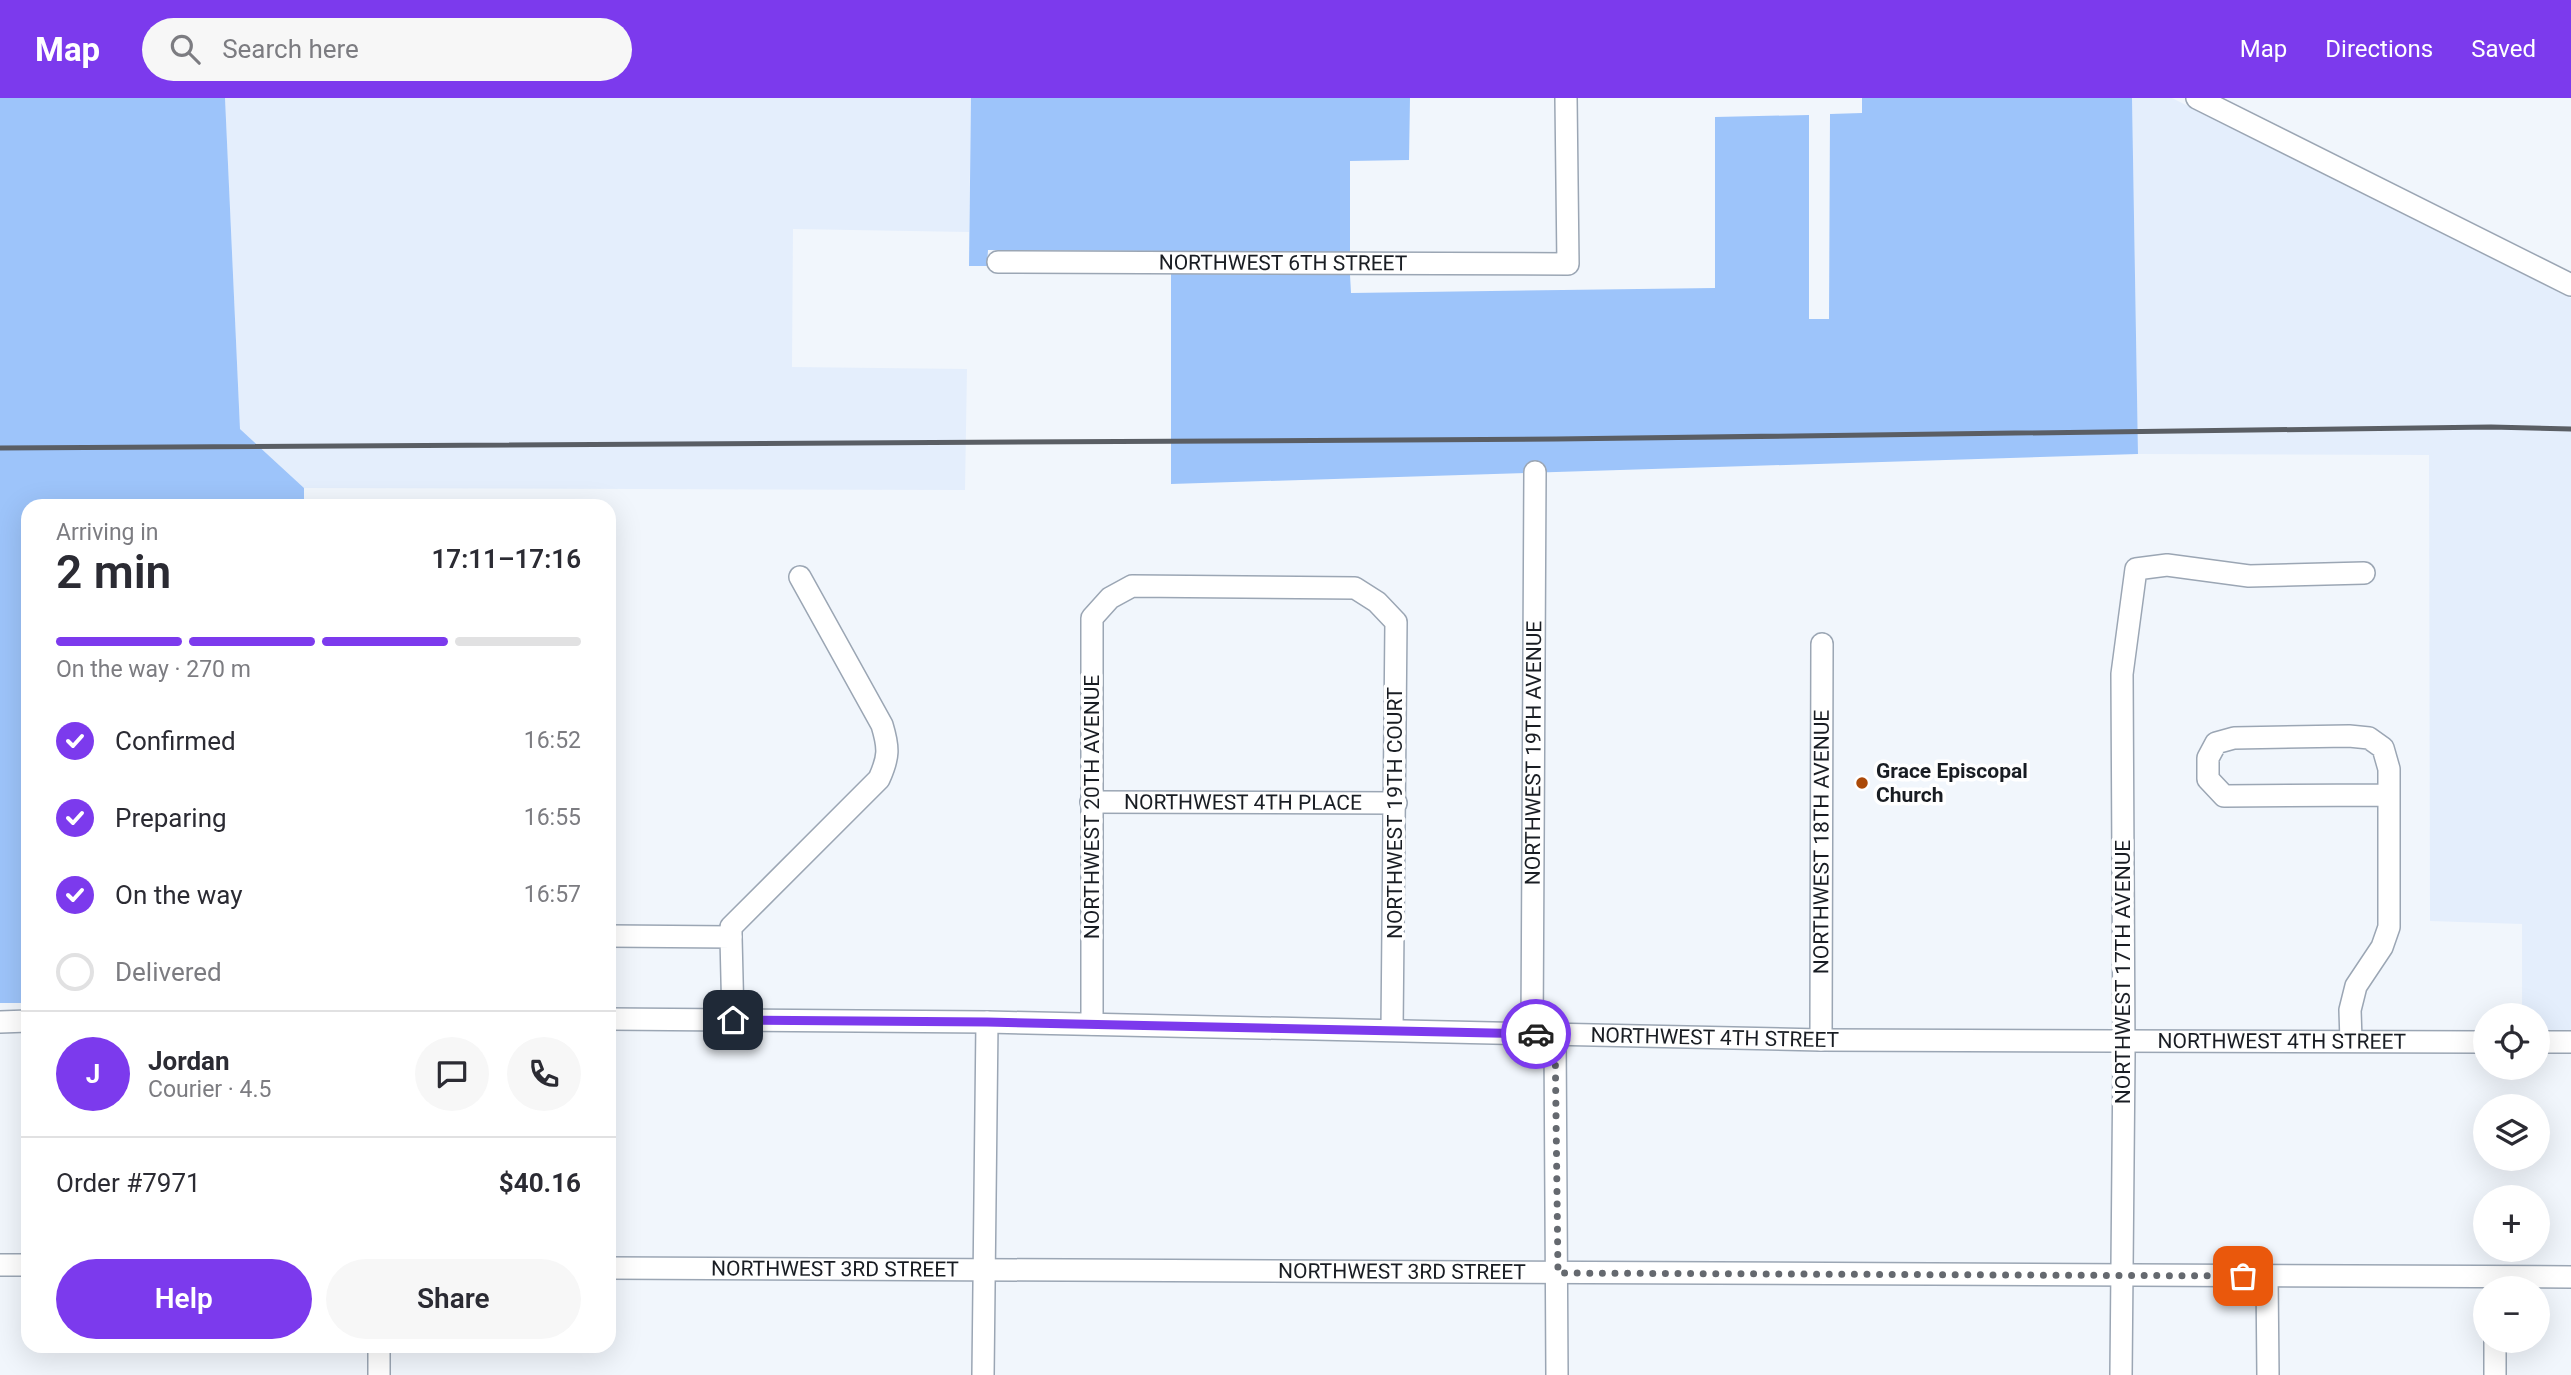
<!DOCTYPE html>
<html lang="en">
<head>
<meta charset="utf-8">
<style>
	body { margin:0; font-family:Roboto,sans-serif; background:#f7f7f7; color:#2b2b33; height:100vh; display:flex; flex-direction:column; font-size:26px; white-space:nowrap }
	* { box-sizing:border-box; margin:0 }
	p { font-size:23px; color:#7c7c81 }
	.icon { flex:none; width:38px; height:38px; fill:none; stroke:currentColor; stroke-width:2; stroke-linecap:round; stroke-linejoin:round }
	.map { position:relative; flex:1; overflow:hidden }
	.sheet { position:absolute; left:21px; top:401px; width:595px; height:854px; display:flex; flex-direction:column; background:#fff; border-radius:21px; box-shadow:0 7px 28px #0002 }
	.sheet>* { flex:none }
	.controls { position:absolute; left:2473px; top:905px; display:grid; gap:14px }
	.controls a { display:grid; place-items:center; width:77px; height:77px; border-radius:50%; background:#fff; box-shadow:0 7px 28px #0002; font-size:35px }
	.pin { position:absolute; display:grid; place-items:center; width:60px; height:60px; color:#fff; margin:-30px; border-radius:14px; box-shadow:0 4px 10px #0006 }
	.courier { position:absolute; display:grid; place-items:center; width:70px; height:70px; margin:-35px; border:5px solid #7c3aed; border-radius:50%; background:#fff; color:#222; box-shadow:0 2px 9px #0007 }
	.summary em { font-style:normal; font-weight:600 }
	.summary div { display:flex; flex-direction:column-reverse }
	.summary { display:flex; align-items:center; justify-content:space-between; height:119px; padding:0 35px }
	h1 { font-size:46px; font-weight:600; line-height:52px }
	.bar { display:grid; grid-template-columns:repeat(4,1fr); gap:10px 7px; align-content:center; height:84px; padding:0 35px }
	.bar i { height:9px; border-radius:5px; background:#e1e1e2 }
	.bar .on { background:#7c3aed }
	.bar p { grid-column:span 4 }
	.line { display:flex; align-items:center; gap:18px; padding:0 35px; border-top:2px solid #e1e1e2 }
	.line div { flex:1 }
	.round { display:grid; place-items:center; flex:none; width:74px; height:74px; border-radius:37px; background:#f7f7f7 }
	ol { padding:0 35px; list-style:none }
	li { display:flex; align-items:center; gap:21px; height:77px }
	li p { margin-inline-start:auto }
	li .icon { padding:7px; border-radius:50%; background:#7c3aed; color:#fff; stroke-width:4 }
	li:last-child { color:#7c7c81 }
	li i { width:38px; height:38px; border:4px solid #e1e1e2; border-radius:50% }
	.cta { display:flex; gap:14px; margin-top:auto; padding:14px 35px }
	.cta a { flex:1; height:80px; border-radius:42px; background:#7c3aed; color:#fff; font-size:28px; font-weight:600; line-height:80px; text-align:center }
	.cta a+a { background:#f7f7f7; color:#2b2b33 }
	header { display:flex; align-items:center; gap:42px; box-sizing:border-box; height:98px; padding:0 35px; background:#7c3aed; color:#fff }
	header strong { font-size:33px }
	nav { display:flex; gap:38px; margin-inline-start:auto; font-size:24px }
	.search { width:490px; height:63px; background:#f7f7f7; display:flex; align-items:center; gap:18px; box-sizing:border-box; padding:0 24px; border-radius:38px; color:#7c7c81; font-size:26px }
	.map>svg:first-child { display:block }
	.built { fill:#e4eefc }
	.green { fill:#9dc4fa }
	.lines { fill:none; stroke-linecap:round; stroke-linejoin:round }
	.minor-casing { stroke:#9ba6b4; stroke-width:24 }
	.minor { stroke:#fff; stroke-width:21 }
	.rail { stroke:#5a5e64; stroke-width:5 }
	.done { stroke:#65696f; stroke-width:7; stroke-dasharray:0 12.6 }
	.route { stroke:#7c3aed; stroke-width:9 }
	.poi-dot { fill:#ab4908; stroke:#fff; stroke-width:2.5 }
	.labels { text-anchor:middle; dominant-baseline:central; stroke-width:7; stroke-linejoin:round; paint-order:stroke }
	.street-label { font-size:21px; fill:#191d23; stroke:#fff }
	.poi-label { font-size:21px; font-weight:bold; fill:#191d23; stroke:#fff; text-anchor:start }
</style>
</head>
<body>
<header>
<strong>Map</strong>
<div class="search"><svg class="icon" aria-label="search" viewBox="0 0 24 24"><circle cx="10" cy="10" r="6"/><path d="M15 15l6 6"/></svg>Search here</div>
<nav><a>Map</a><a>Directions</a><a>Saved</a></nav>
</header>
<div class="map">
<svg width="2571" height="1277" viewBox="0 0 2571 1277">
	<rect width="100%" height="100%" fill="#f1f6fc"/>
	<path class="built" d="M225 0H971L969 134 793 131 792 269 967 271 965 392 304 390 240 331Z
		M2132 0H2172L2571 200V932H2538V917H2522V826L2430 823 2429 357 2138 356Z"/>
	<path class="green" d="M0 0H225L240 331 304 390V408H28V905H0Z
		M971 0H1410L1409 62 1350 63V154L988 152 987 168H969Z
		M1862 0H2132L2138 356 1171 386V176L1350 177 1351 195 1715 190V19L1809 17V221H1829L1830 16 1862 15Z"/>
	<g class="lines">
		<defs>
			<g id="minor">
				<path d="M2197 0 2571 187"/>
				<path id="s1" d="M998 164 1568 166 1566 0"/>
				<path id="s2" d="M1091 704 1396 705"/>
				<path d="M609 838 731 839 733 922"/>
				<path d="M731 839V829L879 681C889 659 889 650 882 627L800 479"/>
				<path id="s3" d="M609 921 987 924 1821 942 2485 944"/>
				<path d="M0 924 28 923"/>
				<path d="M1092 926V520L1110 500 1132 488 1355 490 1377 504 1396 524 1392 932"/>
				<path id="s4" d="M1532 935 1535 374"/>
				<path d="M1555 936 1557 1277"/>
				<path id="s5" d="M1821 942 1822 546"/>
				<path d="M2351 943 2350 912 2356 888 2382 849 2389 829V671L2383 650 2369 640 2349 638 2234 640 2216 645 2208 660V681L2224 698 2388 697"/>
				<path d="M2538 944H2571"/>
				<path d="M0 1167H28"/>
				<path id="s6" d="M609 1170 2571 1179"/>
				<path d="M2267 1178 2268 1277"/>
				<path d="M379 1277V1248"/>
				<path d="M983 1277 987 924"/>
				<path d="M2121 1277 2124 957 2122 576 2136 471 2167 467 2249 478 2364 475"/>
				<path d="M2495 1277V1242"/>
			</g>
		</defs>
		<use href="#minor" class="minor-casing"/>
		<use href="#minor" class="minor"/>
		<path class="rail" d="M0 350 1556 341 2491 329 2571 331"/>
	</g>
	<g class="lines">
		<path class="done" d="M1536 936H1555L1558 1175 2243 1178"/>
		<path class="route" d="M733 922 987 924 1536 936"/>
	</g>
	<circle class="poi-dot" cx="1862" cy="685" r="7"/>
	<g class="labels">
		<g class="street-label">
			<text stroke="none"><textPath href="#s1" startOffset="285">NORTHWEST 6TH STREET</textPath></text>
			<text stroke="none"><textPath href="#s4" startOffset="280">NORTHWEST 19TH AVENUE</textPath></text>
			<text stroke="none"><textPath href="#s2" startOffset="152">NORTHWEST 4TH PLACE</textPath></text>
			<text transform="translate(1092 709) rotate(-90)">NORTHWEST 20TH AVENUE</text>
			<text transform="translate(1395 715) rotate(-90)">NORTHWEST 19TH COURT</text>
			<text stroke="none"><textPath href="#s5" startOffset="198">NORTHWEST 18TH AVENUE</textPath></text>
			<text transform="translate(2123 874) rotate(-90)">NORTHWEST 17TH AVENUE</text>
			<text stroke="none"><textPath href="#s3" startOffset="1106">NORTHWEST 4TH STREET</textPath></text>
			<text stroke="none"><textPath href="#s3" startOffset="1673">NORTHWEST 4TH STREET</textPath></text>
			<text stroke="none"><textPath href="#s6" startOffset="226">NORTHWEST 3RD STREET</textPath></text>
			<text stroke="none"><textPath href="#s6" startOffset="793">NORTHWEST 3RD STREET</textPath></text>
		</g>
		<g class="poi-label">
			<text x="1876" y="673">Grace Episcopal<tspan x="1876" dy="24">Church</tspan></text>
		</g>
	</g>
</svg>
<div class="controls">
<a><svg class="icon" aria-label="locate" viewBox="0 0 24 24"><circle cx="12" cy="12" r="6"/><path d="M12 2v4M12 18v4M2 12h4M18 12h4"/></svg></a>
<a><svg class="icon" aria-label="layers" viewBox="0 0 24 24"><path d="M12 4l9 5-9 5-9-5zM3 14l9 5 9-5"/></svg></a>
<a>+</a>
<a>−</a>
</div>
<div class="pin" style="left:2243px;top:1178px;background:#ea580c"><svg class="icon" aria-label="bag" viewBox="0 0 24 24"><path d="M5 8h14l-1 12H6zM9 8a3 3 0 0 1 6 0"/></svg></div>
<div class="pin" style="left:733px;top:922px;background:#1f2937"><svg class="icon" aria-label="home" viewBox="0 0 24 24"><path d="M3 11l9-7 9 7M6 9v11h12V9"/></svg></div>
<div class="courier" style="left:1536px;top:936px"><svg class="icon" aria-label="car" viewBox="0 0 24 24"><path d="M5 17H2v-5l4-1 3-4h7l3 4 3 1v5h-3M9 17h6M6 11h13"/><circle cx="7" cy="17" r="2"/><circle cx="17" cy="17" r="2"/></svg></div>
<section class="sheet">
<div class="summary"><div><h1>2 min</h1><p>Arriving in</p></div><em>17:11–17:16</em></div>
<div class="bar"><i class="on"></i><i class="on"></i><i class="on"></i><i></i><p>On the way · 270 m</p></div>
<ol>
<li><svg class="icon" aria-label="check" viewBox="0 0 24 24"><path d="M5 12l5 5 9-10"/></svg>Confirmed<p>16:52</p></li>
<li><svg class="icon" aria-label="check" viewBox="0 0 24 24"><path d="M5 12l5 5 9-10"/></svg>Preparing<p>16:55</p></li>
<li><svg class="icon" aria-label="check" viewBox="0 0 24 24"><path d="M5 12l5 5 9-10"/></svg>On the way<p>16:57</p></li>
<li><i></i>Delivered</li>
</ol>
<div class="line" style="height:126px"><b class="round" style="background:#7c3aed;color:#fff">J</b><div><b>Jordan</b><p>Courier · 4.5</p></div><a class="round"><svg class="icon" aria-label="chat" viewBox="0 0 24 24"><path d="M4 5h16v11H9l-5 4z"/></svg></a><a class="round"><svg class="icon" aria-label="phone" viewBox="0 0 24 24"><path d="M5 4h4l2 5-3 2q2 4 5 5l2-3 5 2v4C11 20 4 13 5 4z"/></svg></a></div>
<div class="line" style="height:91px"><div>Order #7971</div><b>$40.16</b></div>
<div class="cta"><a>Help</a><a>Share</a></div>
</section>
</div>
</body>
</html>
